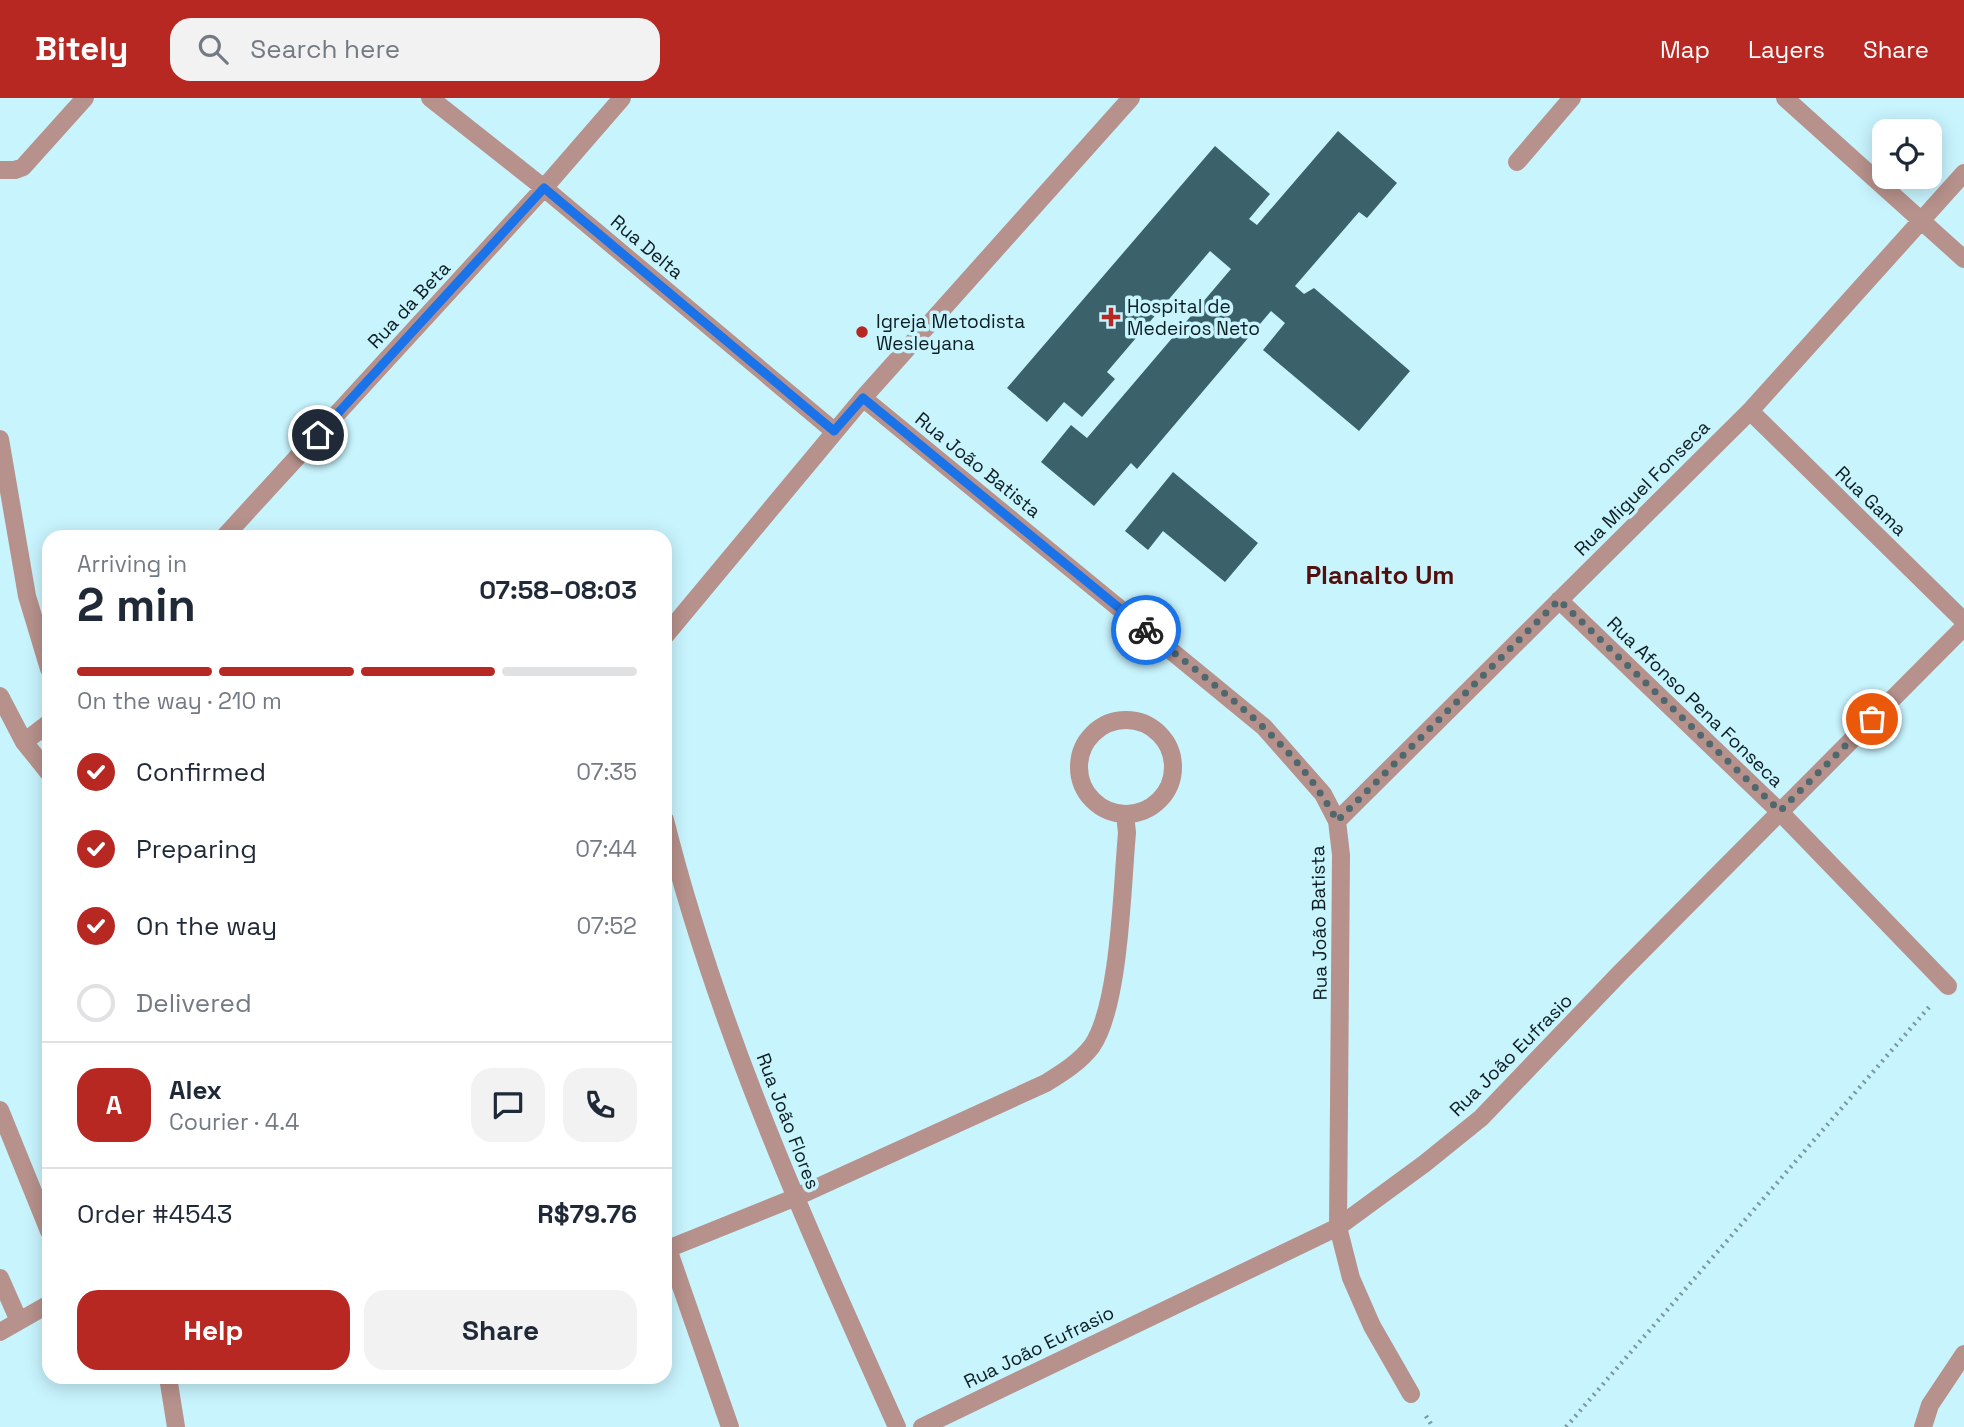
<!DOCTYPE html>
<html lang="en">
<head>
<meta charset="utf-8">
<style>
	body { margin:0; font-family:"Space Grotesk",sans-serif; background:#f2f2f3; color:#1f2937; height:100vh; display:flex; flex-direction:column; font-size:26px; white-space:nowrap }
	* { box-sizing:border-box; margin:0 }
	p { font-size:23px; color:#747a83 }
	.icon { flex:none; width:38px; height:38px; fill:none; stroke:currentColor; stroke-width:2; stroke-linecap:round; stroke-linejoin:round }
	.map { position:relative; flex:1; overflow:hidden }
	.drawer { position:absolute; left:42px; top:432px; width:630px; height:854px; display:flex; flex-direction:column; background:#fff; border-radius:21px; box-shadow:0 4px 18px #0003 }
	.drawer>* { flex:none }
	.fabs { position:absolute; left:1872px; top:21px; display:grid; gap:14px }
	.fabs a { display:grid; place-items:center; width:70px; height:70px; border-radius:14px; background:#fff; box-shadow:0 4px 18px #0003; font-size:35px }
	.pin { position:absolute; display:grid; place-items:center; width:60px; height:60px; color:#fff; margin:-30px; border:4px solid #fff; border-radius:50%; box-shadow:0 2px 7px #0007 }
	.courier { position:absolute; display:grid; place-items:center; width:70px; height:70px; margin:-35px; border:5px solid #1a73e8; border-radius:50%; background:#fff; color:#222; box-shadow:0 2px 9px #0007 }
	.head em { font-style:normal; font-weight:700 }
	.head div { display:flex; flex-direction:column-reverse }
	.head { display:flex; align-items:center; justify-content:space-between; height:119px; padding:0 35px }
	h1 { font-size:46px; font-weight:700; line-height:52px }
	.bar { display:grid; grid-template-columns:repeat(4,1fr); gap:10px 7px; align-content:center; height:84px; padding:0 35px }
	.bar i { height:9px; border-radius:5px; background:#e0e1e3 }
	.bar .on { background:#b72823 }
	.bar p { grid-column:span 4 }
	.line { display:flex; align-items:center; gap:18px; padding:0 35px; border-top:2px solid #e0e1e3 }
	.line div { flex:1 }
	.round { display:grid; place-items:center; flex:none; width:74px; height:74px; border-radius:21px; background:#f2f2f3 }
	ol { padding:0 35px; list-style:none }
	li { display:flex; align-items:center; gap:21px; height:77px }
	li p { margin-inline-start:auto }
	li .icon { padding:7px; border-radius:50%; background:#b72823; color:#fff; stroke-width:4 }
	li:last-child { color:#747a83 }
	li i { width:38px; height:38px; border:4px solid #e0e1e3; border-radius:50% }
	.action { display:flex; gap:14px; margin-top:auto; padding:14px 35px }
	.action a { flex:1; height:80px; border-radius:21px; background:#b72823; color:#fff; font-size:28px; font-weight:700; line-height:80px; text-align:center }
	.action a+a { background:#f2f2f3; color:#1f2937 }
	header { display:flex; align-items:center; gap:42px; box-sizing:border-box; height:98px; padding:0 35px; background:#b72823; color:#fff }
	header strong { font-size:33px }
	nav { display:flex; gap:38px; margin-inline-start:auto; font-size:24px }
	.search { width:490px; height:63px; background:#f2f2f3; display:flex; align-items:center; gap:18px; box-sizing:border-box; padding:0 24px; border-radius:21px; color:#747a83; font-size:26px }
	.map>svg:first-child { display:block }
	.building { fill:#3b626b }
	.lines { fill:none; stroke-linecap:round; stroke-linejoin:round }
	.path { stroke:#78989f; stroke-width:4.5; stroke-dasharray:2 5; stroke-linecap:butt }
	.minor { stroke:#b7918b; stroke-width:18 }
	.done { stroke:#4e686e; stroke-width:7; stroke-dasharray:0 12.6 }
	.route { stroke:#1a73e8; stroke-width:9 }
	.poi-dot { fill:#b72823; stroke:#c8f4fe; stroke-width:2.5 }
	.labels { text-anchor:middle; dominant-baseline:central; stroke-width:7; stroke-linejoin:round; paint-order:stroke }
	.street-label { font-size:19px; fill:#0d1d21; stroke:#c8f4fe }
	.poi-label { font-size:19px; fill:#0d1d21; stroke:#c8f4fe; text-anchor:start }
	.district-label { font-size:26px; font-weight:bold; fill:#530f0c; stroke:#c8f4fe }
</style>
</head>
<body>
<header>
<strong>Bitely</strong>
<div class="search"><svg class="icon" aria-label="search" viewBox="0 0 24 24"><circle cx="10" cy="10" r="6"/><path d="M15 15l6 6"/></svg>Search here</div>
<nav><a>Map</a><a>Layers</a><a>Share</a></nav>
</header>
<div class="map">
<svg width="1964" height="1329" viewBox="0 0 1964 1329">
	<rect width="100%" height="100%" fill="#c8f4fe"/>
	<path class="building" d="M1338 33 1397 85 1367 120 1359 114 1295 188 1304 196 1314 190 1410 273 1359 333 1263 252 1285 225 1271 213 1137 371 1131 365 1094 408 1041 364 1071 327 1087 340 1231 171 1210 153 1107 274 1115 281 1082 319 1064 304 1047 324 1007 290 1215 48 1270 96 1249 121 1257 127Z
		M1173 374 1258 445 1225 484 1163 433 1148 452 1125 433Z"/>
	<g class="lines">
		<path class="path" d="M1426 1318 1433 1329
			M1566 1329 1930 908"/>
		<path class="minor" d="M430 0 544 90 834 333
			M1785 0 1964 161
			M1517 64 1572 0
			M0 72H15L23 69 85 0
			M863 300 1264 629 1323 696 1337 723 1341 757 1338 1129 1351 1180 1372 1228 1411 1296
			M1750 313 1964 523
			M0 341 27 498 49 571
			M224 439 544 90 622 0
			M1559 502 1780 714 1948 888
			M665 538 863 300 1131 0
			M0 598 24 644 49 675
			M1079 669a47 47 0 1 1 94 0a47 47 0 1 1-94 0Z
			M24 644 49 625
			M665 722C718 933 808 1131 897 1329
			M1337 723 1750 313 1964 75
			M0 1012 49 1133
			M668 1151 730 1329
			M665 1152 794 1100 1046 985C1062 975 1080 964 1092 948 1120 907 1122 788 1127 735L1125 716
			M0 1180 19 1223
			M0 1234 49 1206
			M168 1279 176 1329
			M922 1329 1338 1129 1424 1066 1481 1020 1619 876 1964 529
			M1923 1329 1930 1307 1964 1256"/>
	</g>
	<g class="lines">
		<path class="done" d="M1146 532C1215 589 1294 641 1337 723L1559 502 1780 713 1872 621"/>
		<path class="route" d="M318 337 544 90 834 333 863 300 1146 532"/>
	</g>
	<g class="poi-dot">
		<path d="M1107.5 208.5h7v7h7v7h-7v7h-7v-7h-7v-7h7z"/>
		<circle cx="862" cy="234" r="7"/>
	</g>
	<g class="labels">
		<g class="street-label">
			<text transform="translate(647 149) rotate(40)">Rua Delta</text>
			<text transform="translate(409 207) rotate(-47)">Rua da Beta</text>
			<text transform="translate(978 367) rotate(39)">Rua João Batista</text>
			<text transform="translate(1642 390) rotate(-45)">Rua Miguel Fonseca</text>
			<text transform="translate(1871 403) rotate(44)">Rua Gama</text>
			<text transform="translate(1695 604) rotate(44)">Rua Afonso Pena Fonseca</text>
			<text transform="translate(1319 825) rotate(-91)">Rua João Batista</text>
			<text transform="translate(1511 957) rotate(-45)">Rua João Eufrasio</text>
			<text transform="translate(788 1023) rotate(69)">Rua João Flores</text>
			<text transform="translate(1039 1249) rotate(-26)">Rua João Eufrasio</text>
		</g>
		<g class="poi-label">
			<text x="1127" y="208">Hospital de<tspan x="1127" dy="22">Medeiros Neto</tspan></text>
			<text x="876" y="223">Igreja Metodista<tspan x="876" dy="22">Wesleyana</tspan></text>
		</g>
		<g class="district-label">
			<text x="1380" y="477">Planalto Um</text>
		</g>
	</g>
</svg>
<div class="fabs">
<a><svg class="icon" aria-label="locate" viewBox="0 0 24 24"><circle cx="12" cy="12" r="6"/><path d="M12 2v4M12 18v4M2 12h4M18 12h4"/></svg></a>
</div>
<div class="pin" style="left:1872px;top:621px;background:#ea580c"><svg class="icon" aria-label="bag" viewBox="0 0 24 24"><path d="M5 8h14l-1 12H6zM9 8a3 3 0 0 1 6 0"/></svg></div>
<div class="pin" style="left:318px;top:337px;background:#1f2937"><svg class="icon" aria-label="home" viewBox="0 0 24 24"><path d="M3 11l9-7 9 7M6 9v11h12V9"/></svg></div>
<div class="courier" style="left:1146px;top:532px"><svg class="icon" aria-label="bike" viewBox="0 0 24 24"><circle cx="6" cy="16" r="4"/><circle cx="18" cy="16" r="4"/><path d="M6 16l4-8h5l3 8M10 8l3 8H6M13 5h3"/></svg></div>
<section class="drawer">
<div class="head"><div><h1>2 min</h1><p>Arriving in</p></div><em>07:58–08:03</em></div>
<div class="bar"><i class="on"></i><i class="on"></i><i class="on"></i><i></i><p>On the way · 210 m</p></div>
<ol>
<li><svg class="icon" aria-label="check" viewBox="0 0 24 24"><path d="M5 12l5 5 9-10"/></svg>Confirmed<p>07:35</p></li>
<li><svg class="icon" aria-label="check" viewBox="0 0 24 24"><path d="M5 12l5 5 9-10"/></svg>Preparing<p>07:44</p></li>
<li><svg class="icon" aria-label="check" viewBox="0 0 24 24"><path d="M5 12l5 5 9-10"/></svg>On the way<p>07:52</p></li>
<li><i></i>Delivered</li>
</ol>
<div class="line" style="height:126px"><b class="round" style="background:#b72823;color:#fff">A</b><div><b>Alex</b><p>Courier · 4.4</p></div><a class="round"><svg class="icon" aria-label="chat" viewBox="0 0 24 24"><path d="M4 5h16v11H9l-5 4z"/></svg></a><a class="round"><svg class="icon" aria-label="phone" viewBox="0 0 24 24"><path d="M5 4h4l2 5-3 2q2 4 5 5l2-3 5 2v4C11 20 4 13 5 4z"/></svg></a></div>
<div class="line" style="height:91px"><div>Order #4543</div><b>R$79.76</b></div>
<div class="action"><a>Help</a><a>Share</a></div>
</section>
</div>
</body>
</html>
